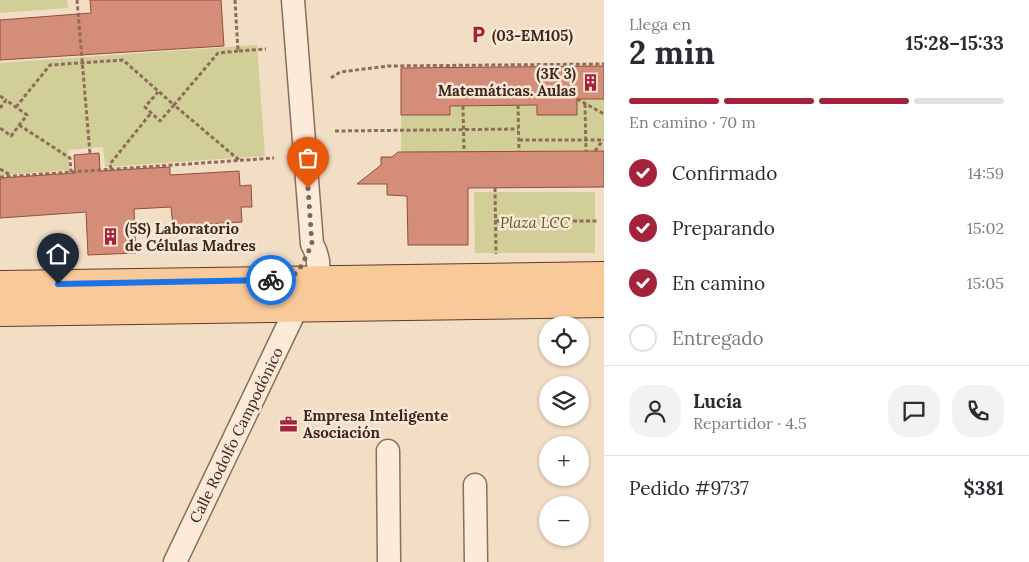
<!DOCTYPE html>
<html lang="es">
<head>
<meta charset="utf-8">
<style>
	body { margin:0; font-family:Lora,serif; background:#f2f2f3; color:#2b2b33; height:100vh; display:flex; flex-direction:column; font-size:19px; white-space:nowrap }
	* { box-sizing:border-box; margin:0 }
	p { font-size:16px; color:#7c7c81 }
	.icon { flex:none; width:28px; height:28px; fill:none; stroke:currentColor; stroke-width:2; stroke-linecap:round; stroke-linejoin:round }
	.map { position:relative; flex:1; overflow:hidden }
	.drawer { display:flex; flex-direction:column; background:#fff; width:425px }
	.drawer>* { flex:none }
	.fabs { position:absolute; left:539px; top:316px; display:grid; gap:10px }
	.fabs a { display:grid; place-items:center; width:50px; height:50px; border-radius:50%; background:#fff; box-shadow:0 1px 4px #0004; font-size:25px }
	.pin { position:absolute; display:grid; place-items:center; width:42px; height:42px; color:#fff; margin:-51px -21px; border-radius:50% 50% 50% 0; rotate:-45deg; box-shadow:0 0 5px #0007 }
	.pin .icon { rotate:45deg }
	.courier { position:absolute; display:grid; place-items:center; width:50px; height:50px; margin:-25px; border:4px solid #1a73e8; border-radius:50%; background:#fff; color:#222; box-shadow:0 1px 6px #0007 }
	.headline em { font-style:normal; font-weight:700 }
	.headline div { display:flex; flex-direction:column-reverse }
	.headline { display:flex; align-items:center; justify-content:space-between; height:85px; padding:0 25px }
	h1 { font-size:32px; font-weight:700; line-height:38px }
	.bar { display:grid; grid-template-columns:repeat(4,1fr); gap:8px 5px; align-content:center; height:60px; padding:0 25px }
	.bar i { height:6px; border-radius:4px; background:#e1e1e2 }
	.bar .on { background:#a4233b }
	.bar p { grid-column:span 4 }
	.line { display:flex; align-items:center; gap:12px; padding:0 25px; border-top:1px solid #e1e1e2 }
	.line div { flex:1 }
	.round { display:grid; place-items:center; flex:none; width:52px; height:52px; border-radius:20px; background:#f2f2f3 }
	ol { padding:0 25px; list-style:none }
	li { display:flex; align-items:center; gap:15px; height:55px }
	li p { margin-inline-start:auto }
	li .icon { padding:5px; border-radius:50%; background:#a4233b; color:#fff; stroke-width:4 }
	li:last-child { color:#7c7c81 }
	li i { width:28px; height:28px; border:2px solid #e1e1e2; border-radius:50% }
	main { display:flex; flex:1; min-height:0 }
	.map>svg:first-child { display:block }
	.green { fill:#d2ce97 }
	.building { fill:#d38d78; stroke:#914f3c }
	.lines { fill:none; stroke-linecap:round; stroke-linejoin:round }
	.minor-casing { stroke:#8f6c59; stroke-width:25 }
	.major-casing { stroke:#5d3b2d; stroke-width:30 }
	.path { stroke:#8f6c59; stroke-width:3; stroke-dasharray:4 2.5; stroke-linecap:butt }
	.minor { stroke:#fcebd9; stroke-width:22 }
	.major { stroke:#f8ca9a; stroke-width:28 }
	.done { stroke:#7d6758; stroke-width:5; stroke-dasharray:0 9 }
	.route { stroke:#1a73e8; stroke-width:6 }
	.labels { text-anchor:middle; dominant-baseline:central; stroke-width:5; stroke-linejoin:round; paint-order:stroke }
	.poi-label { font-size:15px; font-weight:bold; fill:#3e281e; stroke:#f9e8d5; text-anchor:start }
	.park-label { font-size:15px; font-style:italic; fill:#585c23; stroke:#f9e8d5 }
	.street-label { font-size:15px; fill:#3e281e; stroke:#f9e8d5 }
</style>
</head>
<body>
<main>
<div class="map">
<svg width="604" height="562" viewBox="0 0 604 562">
	<rect width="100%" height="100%" fill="#f2ddc5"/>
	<path class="green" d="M0 0H67L68 8 0 13Z
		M257 45 265 156 105 167 103 147 68 150 69 170 0 175V63Z
		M577 99H604V151L401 152V115H450V106L537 105V115H577Z
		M474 192H595V253H475Z"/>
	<path class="building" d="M90 0H221L224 46 0 60V20L91 13Z
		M604 66V99H577V115H537V105L450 106V115H401V68Z
		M604 151V187L468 188V245H408L407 196 387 195V184H357L381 165V157H392L398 152Z
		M99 153 100 171 170 167V175L239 171 240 186 251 185 252 207H241L242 222 173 226 171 207 134 209 136 253 88 255 86 212 0 218V178L75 173 74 155Z"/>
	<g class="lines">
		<defs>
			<path id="minor" d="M293 0 312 244C321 260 322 281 304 291
				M388 451 389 562
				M475 485 476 562
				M175 562 296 309"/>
			<path id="major" d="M0 285 604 276
				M0 312 604 303"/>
		</defs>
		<use href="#minor" class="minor-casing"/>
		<use href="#major" class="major-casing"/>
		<path class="path" d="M77 0 90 154
			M235 0 238 51 266 49
			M238 51 218 53 174 105 239 160
			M331 78 340 72 388 66 604 64
			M0 96 6 100
			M577 99 604 114
			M585 104 586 151
			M518 105 519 152
			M463 106 464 152
			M16 107 50 65 123 60 174 105 160 121 145 107 158 92
			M0 108 6 100 27 115 11 136 0 128
			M19 125 70 158 71 172
			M335 131 518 129
			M519 140H603
			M595 151 603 140
			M0 169 10 175
			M111 169 110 164 151 113
			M0 177 274 158
			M495 188 496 254
			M495 221H598"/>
		<use href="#minor" class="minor"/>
		<use href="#major" class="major"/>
	</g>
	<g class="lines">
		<path class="done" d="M271 280H290L302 265 312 244 308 188"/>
		<path class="route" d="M58 284 271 280"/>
	</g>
	<defs>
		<symbol id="parking-bare" viewBox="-9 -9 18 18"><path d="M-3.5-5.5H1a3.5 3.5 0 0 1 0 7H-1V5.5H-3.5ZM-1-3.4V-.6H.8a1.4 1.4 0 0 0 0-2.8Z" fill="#a4233b" stroke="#f9e8d5" stroke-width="2.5" paint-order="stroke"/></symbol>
		<symbol id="building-bare" viewBox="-9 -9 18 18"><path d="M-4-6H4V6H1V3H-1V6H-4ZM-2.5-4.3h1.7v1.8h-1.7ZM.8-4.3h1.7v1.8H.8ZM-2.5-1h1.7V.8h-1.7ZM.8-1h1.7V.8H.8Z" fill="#a4233b" stroke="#f9e8d5" stroke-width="2.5" paint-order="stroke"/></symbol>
		<symbol id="office-bare" viewBox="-9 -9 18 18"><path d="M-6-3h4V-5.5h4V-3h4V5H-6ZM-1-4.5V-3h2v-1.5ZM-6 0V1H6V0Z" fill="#a4233b" stroke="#f9e8d5" stroke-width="2.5" paint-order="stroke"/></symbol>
	</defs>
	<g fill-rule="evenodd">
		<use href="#parking-bare" x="466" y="22" width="25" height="25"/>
		<use href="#building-bare" x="578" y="70" width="25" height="25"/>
		<use href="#building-bare" x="98" y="224" width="25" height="25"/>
		<use href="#office-bare" x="276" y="412" width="25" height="25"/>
	</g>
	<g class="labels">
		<g class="poi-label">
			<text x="492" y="35">(03-EM105)</text>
			<text x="576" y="73" text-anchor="end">(3K 3)<tspan x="576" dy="17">Matemáticas. Aulas</tspan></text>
			<text x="125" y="228">(5S) Laboratorio<tspan x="125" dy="17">de Células Madres</tspan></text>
			<text x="303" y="415">Empresa Inteligente<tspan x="303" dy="17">Asociación</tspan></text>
		</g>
		<g class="park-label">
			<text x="535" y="222">Plaza LCC</text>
		</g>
		<g class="street-label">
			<text transform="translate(236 435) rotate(-64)">Calle Rodolfo Campodónico</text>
		</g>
	</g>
</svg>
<div class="fabs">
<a><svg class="icon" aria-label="locate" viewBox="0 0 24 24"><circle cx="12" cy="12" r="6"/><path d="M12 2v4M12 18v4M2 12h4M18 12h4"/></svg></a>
<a><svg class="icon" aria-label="layers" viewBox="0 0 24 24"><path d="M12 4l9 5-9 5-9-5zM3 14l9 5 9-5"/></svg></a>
<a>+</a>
<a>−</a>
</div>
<div class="pin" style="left:308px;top:188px;background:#ea580c"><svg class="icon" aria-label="bag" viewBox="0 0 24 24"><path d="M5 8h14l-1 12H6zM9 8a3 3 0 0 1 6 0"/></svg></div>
<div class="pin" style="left:58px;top:284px;background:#1f2937"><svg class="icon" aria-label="home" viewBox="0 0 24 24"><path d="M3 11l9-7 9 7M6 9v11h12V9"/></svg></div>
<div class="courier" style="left:271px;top:280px"><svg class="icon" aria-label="bike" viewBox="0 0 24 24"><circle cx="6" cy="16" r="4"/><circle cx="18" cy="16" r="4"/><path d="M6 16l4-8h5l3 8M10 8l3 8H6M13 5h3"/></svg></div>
</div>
<section class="drawer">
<div class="headline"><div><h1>2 min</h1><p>Llega en</p></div><em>15:28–15:33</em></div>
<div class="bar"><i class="on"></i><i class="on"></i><i class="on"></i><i></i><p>En camino · 70 m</p></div>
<ol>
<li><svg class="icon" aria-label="check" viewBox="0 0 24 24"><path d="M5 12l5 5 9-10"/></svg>Confirmado<p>14:59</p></li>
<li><svg class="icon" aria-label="check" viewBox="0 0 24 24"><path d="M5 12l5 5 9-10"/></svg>Preparando<p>15:02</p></li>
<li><svg class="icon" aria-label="check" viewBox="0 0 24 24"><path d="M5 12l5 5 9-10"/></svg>En camino<p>15:05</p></li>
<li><i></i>Entregado</li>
</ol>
<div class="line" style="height:90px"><a class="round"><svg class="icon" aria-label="person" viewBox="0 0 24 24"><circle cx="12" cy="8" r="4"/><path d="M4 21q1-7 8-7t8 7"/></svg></a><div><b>Lucía</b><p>Repartidor · 4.5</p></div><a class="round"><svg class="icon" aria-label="chat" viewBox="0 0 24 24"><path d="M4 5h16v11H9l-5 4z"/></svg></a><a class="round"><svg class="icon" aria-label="phone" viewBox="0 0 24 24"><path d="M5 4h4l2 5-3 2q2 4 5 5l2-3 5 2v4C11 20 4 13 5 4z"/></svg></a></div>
<div class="line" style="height:65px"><div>Pedido #9737</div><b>$381</b></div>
</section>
</main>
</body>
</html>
